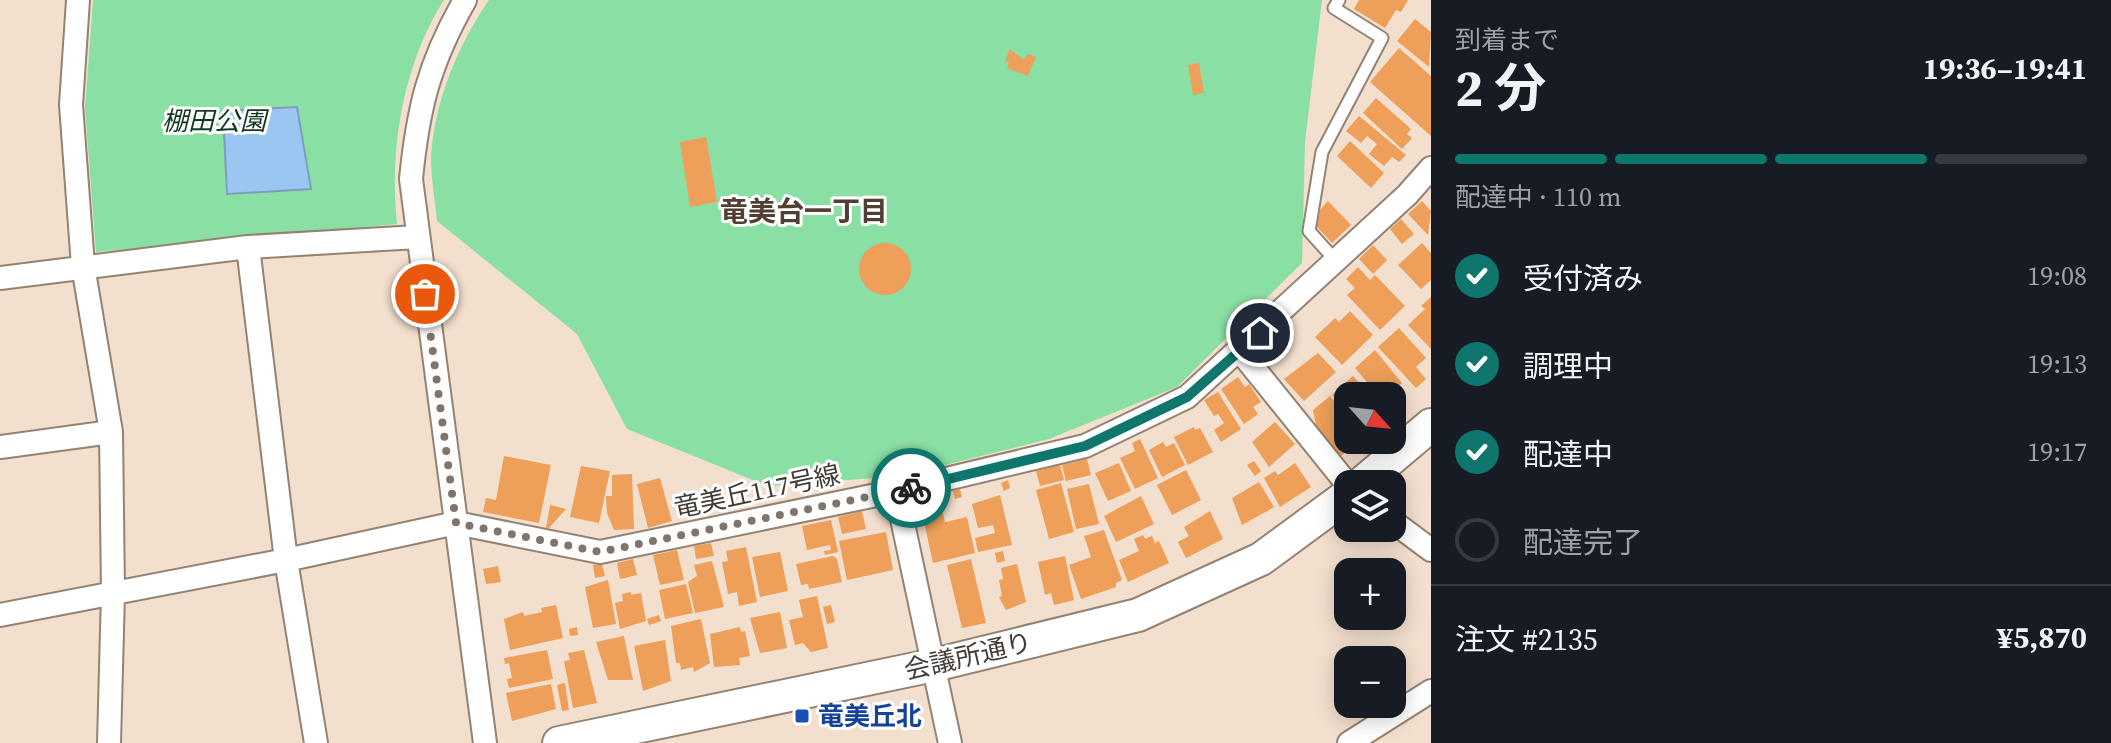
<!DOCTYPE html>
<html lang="ja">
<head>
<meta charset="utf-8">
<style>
	body { margin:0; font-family:"Source Serif 4","Noto Sans JP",serif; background:#242831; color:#f1f3f6; height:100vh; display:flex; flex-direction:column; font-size:30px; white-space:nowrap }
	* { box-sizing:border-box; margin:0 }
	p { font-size:26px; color:#9ea1a6 }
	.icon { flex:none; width:44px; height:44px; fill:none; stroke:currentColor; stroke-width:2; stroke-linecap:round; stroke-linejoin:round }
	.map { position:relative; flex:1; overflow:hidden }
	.sheet { display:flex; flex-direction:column; background:#171b24; width:680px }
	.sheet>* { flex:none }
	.needle { width:52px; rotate:117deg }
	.controls { position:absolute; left:1334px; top:382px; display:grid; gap:16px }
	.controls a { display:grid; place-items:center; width:72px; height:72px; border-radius:16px; background:#171b24; box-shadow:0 4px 20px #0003; font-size:40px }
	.pin { position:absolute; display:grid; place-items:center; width:68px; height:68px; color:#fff; margin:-34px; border:4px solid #fff; border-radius:50%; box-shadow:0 2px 8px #0007 }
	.courier { position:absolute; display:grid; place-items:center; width:80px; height:80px; margin:-40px; border:6px solid #0f766e; border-radius:50%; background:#fff; color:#222; box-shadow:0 2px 10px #0007 }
	.overview em { font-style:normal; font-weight:700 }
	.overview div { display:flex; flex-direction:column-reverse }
	.overview { display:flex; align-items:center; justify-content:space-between; height:136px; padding:0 24px }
	h1 { font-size:52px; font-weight:700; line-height:60px }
	.bar { display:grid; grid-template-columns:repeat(4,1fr); gap:12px 8px; align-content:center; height:96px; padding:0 24px }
	.bar i { height:10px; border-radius:6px; background:#363941 }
	.bar .selected { background:#0f766e }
	.bar p { grid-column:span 4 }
	.line { display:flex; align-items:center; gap:20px; padding:0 24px; border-top:2px solid #363941 }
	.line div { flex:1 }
	ol { padding:0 24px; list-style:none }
	li { display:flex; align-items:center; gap:24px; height:88px }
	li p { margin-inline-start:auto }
	li .icon { padding:8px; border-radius:50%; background:#0f766e; color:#fff; stroke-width:4 }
	li:last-child { color:#9ea1a6 }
	li i { width:44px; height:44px; border:4px solid #363941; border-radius:50% }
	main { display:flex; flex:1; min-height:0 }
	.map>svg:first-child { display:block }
	.green { fill:#8adfa4 }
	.water { fill:#9ac7f1; stroke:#809db9; stroke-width:2 }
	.building { fill:#ee9f59 }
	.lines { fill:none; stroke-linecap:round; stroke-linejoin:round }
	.lane-casing { stroke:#948273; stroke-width:15 }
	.street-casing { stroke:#948273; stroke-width:26 }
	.secondary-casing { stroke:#948273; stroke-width:36 }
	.lane { stroke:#fff; stroke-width:11 }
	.street { stroke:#fff; stroke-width:22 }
	.secondary { stroke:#fff; stroke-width:32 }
	.done { stroke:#81746b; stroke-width:8; stroke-dasharray:0 14.4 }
	.route { stroke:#0f766e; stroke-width:10 }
	.transit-dot { fill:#1a4fb4; stroke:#fff; stroke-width:3 }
	.labels { text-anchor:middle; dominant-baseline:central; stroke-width:6; stroke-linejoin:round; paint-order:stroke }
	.park-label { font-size:26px; font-style:italic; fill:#10381f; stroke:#fff }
	.street-label { font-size:26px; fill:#433b35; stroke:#fff }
	.transit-label { font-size:26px; font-weight:bold; fill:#164399; stroke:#fff; text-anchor:start }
	.neighbourhood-label { font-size:28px; font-weight:bold; fill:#503f32; stroke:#fff }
</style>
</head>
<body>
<main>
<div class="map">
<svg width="1431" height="743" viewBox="0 0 1431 743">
	<rect width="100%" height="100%" fill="#f3dfce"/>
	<path class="green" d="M93 0H444C403 64 389 149 397 224L96 252 85 108Z
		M489 0H1322L1305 142 1302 263 1177 387 1049 439 901 476 768 486 627 429 577 334 437 221C435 200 431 178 431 158 434 102 458 45 489 0Z"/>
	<path class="water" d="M297 107 311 189 227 194 223 111Z"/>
	<path class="building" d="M1359 0H1408L1401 12 1396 10 1385 28 1354 9Z
		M1415 19 1431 32 1429 67 1397 41Z
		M1399 48 1431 76V136L1370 82Z
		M1010 49 1024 60 1027 54 1036 57 1028 76 1007 68 1009 63 1005 61Z
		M1199 63 1204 93 1193 95 1188 65Z
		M1376 98 1411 129 1407 134 1412 138 1402 149 1363 113Z
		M1359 116 1406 155 1399 162 1392 157 1384 166 1369 154 1377 144 1367 136 1361 143 1346 131Z
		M706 137 717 202 690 207 680 142Z
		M1350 141 1384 173 1371 188 1337 156Z
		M1328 201 1351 225 1332 243 1317 227 1320 210Z
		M1422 201 1431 211 1428 235 1408 214Z
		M1401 219 1414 234 1402 244 1390 229Z
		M859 269a26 26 0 1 1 52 0a26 26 0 1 1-52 0Z
		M1422 243 1431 253V280L1421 289 1398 265Z
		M1373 245 1387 260 1373 274 1359 259Z
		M1358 267 1370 280 1375 275 1405 306 1380 330 1347 295 1355 288 1346 279Z
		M1431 297V349L1408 325 1425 309 1421 306Z
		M1350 311 1373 335 1342 365 1315 337 1335 318 1339 322Z
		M1399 328 1426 358 1416 367 1426 379 1416 388 1378 347Z
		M1375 350 1402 383 1387 396H1379L1355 368Z
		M1318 353 1336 372 1304 401 1284 379Z
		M1353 376 1371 396H1348V412L1332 395Z
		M1238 377 1245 387 1249 384 1261 402 1253 407 1258 414 1244 424 1221 389Z
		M1218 392 1241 429 1221 442 1214 430 1224 423 1218 414 1214 416 1204 400Z
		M1330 396 1348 416V440H1359L1341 456 1317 431 1313 410Z
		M1275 422 1295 444 1269 467 1252 442Z
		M1194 427 1195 430 1200 428 1213 452 1188 465 1174 437Z
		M1140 439 1158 478 1135 489 1120 458 1135 451 1132 443Z
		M1163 442 1166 447 1174 443 1185 465 1162 477 1149 450Z
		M504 456 551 465 539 523 483 512 486 498 496 500Z
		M1087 459 1091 475 1066 481 1062 465Z
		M1254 461 1261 471 1255 476 1247 465Z
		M1119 463 1131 491 1108 501 1095 473Z
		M1295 463 1311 487 1280 507 1264 478 1275 471 1278 475Z
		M1060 465 1064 480 1040 486 1036 471Z
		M581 466 610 471 599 523 570 517Z
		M1186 470 1201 500 1172 515 1157 485Z
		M632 474 634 529 614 530 607 513 606 496H612V475Z
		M660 478 672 521 648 528 637 484Z
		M1008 480 1010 488 1004 491 1001 483Z
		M1259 482 1274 507 1242 525 1232 498Z
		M1061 483 1074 532 1049 539 1036 490Z
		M1089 484 1099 524 1076 529 1067 489Z
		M960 489 962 497 955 499 953 491Z
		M1000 495 1012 545 978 552 975 538 995 533 993 525 978 528 972 504Z
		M1141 496 1154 524 1116 542 1104 516Z
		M550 505 566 509 549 528H546Z
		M930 505 931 510 942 508 945 522 967 517 975 553 933 563 921 508Z
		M862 511 866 529 842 534 838 517Z
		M1210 511 1223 539 1186 558 1178 542 1189 536 1184 527Z
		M831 520 838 552 825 555 824 551 831 550 830 545 807 550 802 526Z
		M1104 530 1122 580 1116 583V587L1081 599 1069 565 1091 557 1084 536Z
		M886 532 893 570 847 580 839 541Z
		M1143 535 1145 539 1152 536 1155 543 1159 541 1169 563 1128 582 1119 560 1139 551 1134 539Z
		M711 543 714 556 696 559 694 546Z
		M746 547 757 602 739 606 737 592 728 594 722 562 728 561 726 551Z
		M677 550 684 580 660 585 653 555Z
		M1003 551 1005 561 997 563 995 553Z
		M780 552 788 591 760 597 752 557Z
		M833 556 837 559 842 582 809 589 808 584 801 585 796 564Z
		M1065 556 1074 600 1054 605 1051 593 1045 595 1038 562Z
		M633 559 637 575 620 579 617 563Z
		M971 559 986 623 962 628 947 565Z
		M712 561 724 607 695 613 688 582 697 576 694 565Z
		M602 564 605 576 595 578 593 565Z
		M1017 564 1026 602 1006 610 999 597 1002 596 999 580 1003 579 1001 568Z
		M498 566 501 582 486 584 483 569Z
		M608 580 616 624 593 628 585 587Z
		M686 584 693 613 665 619 659 590Z
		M631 592V595L641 593 646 621 620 629 615 603 623 601 622 594Z
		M817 596 828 648 811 652 803 643 795 645 789 620 803 617 799 600Z
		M556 605 563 638 510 650 504 619 523 612 524 616 542 612 541 608Z
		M831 605 835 622 827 624 823 607Z
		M780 612 787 648 760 653 750 618Z
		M659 615 661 621 649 625 647 619Z
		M701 619 710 663 694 672 693 667 681 670 680 663H676L671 626Z
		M577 627 578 635 570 636 569 629Z
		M740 627 741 632 745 631 750 656 739 658 740 665 714 667 710 634Z
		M624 636 633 680H608L596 642Z
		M665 640 671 681 643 691 634 646Z
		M547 650 553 679 509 688 507 679 512 678 509 663 505 664 504 658Z
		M584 650 597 703 573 708 564 661 570 660 568 653Z
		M565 683 569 710 562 711 557 685Z
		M551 684 556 709 512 721 506 693Z"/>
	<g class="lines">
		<defs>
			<path id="lane" d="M1336 261 1309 231 1322 152 1382 38 1334 8 1339 0"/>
			<path id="street" d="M78 0 71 105 83 266 111 432 113 593 109 743
				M465 0C429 63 418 108 411 179L485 743
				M248 247 286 560 316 743
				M0 278 248 247 417 237
				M1240 351 1348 485
				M0 447 111 432
				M896 491 950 743
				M1392 521 1431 550
				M0 615 286 560 456 523 600 552 896 491 1085 446 1187 397 1407 195 1431 168
				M1349 743 1431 691"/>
			<path id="secondary" d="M1361 484 1431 425
				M559 743 934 665 1138 615 1261 559 1348 495"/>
		</defs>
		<use href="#lane" class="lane-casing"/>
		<use href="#street" class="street-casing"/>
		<use href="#secondary" class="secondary-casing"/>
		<use href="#lane" class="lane"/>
		<use href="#street" class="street"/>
		<use href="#secondary" class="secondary"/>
	</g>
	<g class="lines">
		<path class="done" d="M425 294 456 523 600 552 911 488"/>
		<path class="route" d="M911 488 1085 446 1187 397 1260 333"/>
	</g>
	<rect class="transit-dot" x="794" y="708" width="16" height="16" rx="4"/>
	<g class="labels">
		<g class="park-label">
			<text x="214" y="121">棚田公園</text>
		</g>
		<g class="street-label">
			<text transform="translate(757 491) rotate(-12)">竜美丘117号線</text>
			<text transform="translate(968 656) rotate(-13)">会議所通り</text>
		</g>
		<g class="transit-label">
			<text x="818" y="716">竜美丘北</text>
		</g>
		<g class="neighbourhood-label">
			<text x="804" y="211">竜美台一丁目</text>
		</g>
	</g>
</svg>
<div class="controls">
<a><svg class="needle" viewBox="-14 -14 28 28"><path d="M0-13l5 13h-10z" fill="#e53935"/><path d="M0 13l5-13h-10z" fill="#9ea1a6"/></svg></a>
<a><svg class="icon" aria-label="layers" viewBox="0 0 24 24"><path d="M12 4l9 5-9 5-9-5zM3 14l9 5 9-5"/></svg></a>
<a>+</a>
<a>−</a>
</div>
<div class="pin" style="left:425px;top:294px;background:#ea580c"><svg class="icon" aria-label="bag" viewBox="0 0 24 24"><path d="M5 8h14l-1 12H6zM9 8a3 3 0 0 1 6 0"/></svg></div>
<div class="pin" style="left:1260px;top:333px;background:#1f2937"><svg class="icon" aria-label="home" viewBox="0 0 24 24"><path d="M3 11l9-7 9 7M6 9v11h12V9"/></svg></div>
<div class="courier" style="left:911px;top:488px"><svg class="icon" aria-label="bike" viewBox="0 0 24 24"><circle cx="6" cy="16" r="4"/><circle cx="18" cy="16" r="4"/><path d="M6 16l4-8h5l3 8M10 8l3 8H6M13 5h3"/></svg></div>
</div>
<section class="sheet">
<div class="overview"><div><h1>2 分</h1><p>到着まで</p></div><em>19:36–19:41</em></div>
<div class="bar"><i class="selected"></i><i class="selected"></i><i class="selected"></i><i></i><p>配達中 · 110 m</p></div>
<ol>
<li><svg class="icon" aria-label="check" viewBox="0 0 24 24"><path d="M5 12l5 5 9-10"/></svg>受付済み<p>19:08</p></li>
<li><svg class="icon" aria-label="check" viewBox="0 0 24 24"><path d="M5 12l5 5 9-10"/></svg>調理中<p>19:13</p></li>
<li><svg class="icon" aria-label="check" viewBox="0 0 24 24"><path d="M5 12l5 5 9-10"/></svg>配達中<p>19:17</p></li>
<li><i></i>配達完了</li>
</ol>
<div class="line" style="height:104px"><div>注文 #2135</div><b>¥5,870</b></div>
</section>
</main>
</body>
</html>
